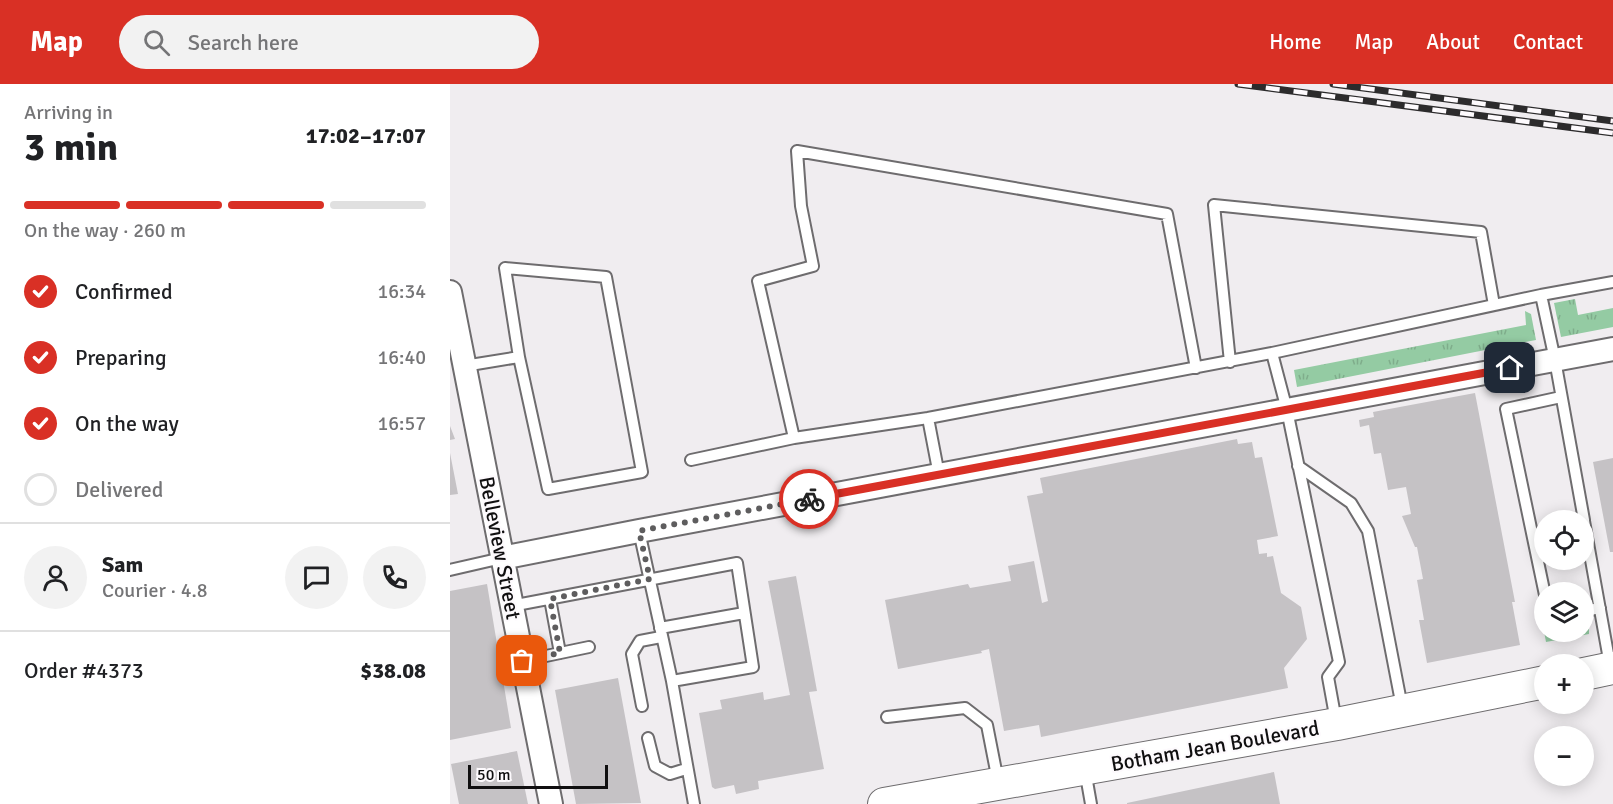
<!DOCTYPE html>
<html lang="en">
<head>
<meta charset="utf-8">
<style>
	body { margin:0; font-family:Signika,sans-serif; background:#f2f2f2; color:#202124; height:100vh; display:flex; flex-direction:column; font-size:22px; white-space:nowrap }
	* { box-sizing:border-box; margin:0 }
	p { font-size:20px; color:#757577 }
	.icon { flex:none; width:33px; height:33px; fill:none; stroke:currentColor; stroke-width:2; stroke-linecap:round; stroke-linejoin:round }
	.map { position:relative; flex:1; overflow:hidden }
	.drawer { display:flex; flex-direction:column; background:#fff; width:450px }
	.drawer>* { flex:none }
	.fabs { position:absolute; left:1084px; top:426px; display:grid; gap:12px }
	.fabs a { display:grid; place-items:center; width:60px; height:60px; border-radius:50%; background:#fff; box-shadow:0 3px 15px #0003; font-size:30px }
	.scale { position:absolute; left:18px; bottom:15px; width:140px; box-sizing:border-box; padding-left:6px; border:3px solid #100f10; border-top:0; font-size:16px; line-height:21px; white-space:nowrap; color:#100f10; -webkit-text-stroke:4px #fdfafd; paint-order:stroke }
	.pin { position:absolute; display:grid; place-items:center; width:51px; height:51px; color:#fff; margin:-26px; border-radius:12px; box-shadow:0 3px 9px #0006 }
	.courier { position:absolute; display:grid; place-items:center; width:60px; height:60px; margin:-30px; border:4px solid #d93025; border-radius:50%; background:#fff; color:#222; box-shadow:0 2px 8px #0007 }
	.overview em { font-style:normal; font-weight:800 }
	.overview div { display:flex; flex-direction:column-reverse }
	.overview { display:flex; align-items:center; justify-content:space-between; height:102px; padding:0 24px }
	h1 { font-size:39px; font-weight:800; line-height:45px }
	.bar { display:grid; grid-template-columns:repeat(4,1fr); gap:9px 6px; align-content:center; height:72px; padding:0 24px }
	.bar i { height:8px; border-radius:4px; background:#e0e0e0 }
	.bar .selected { background:#d93025 }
	.bar p { grid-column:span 4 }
	.line { display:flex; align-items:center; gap:15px; padding:0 24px; border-top:2px solid #e0e0e0 }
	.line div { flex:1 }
	.round { display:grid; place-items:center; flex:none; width:63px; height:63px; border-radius:32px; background:#f2f2f2 }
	ol { padding:0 24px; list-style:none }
	li { display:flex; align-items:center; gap:18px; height:66px }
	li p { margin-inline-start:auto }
	li .icon { padding:6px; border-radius:50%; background:#d93025; color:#fff; stroke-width:4 }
	li:last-child { color:#757577 }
	li i { width:33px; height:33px; border:3px solid #e0e0e0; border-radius:50% }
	header { display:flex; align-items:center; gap:36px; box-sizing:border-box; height:84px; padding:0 30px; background:#d93025; color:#fff }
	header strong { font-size:28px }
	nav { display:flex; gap:33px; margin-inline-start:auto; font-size:21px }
	.search { width:420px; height:54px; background:#f2f2f2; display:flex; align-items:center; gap:15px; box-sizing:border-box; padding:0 21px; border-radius:33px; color:#757577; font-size:22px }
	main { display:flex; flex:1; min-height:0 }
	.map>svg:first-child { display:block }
	.grass { fill:url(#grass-tufts) }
	.building { fill:#c5c2c5 }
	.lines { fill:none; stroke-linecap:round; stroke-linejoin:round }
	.service-casing { stroke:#6e6c6e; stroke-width:14 }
	.minor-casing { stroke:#6e6c6e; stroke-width:26 }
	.secondary-casing { stroke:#6e6c6e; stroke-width:34 }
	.service { stroke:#fff; stroke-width:10 }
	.minor { stroke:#fff; stroke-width:22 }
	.secondary { stroke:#fff; stroke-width:32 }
	.rail-casing { stroke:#2c2b2c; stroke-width:7 }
	.rail { stroke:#fdfafd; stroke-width:4.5; stroke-dasharray:14; stroke-linecap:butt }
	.done { stroke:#5e5d5e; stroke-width:6; stroke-dasharray:0 10.8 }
	.route { stroke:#d93025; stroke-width:8 }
	.labels { text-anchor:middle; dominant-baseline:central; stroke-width:4.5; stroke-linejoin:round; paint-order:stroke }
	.street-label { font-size:21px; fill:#100f10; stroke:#fdfafd }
</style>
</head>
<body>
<header>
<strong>Map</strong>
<div class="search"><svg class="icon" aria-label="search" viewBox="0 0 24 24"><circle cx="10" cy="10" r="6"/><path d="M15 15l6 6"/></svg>Search here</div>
<nav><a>Home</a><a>Map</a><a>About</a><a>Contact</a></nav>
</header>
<main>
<section class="drawer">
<div class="overview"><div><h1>3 min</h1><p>Arriving in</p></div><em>17:02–17:07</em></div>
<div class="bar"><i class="selected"></i><i class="selected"></i><i class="selected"></i><i></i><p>On the way · 260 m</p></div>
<ol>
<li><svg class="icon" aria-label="check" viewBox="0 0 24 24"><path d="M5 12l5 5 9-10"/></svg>Confirmed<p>16:34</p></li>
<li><svg class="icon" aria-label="check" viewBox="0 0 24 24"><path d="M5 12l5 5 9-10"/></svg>Preparing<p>16:40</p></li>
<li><svg class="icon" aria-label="check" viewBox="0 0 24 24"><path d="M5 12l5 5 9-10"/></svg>On the way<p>16:57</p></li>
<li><i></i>Delivered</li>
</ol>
<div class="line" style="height:108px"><a class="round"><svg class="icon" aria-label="person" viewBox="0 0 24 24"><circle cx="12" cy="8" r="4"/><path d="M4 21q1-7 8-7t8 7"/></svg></a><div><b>Sam</b><p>Courier · 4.8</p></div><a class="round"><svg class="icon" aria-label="chat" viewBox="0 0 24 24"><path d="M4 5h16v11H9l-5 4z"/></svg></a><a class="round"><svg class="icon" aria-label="phone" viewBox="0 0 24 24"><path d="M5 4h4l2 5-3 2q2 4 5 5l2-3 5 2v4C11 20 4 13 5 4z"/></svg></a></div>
<div class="line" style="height:78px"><div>Order #4373</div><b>$38.08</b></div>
</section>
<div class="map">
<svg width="1163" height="720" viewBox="0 0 1163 720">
	<defs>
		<pattern id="grass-tufts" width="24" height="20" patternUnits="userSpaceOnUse" patternTransform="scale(1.5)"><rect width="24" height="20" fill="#94cba3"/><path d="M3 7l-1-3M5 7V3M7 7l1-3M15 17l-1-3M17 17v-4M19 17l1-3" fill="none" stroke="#7fad8b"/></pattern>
	</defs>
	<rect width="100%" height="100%" fill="#f0edf0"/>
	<path class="grass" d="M1125 215 1128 231 1163 224V243L1111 253 1104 219Z
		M1075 227 1081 230 1086 256 847 303 844 286 1076 241Z
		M1134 535 1139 540V550L1096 558 1093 542 1095 541V548H1134Z"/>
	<path class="building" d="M1025 309 1065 518H1062L1070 561 977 579 969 536H974L967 496 973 495 967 463H965L952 432 961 430 956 403 938 406 931 369 924 370 919 341 910 343 909 336 924 333 923 328Z
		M0 342 5 355 0 356Z
		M787 355 788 360 802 358 805 374 812 373 828 452 807 456 809 470 817 469V473L823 472 831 509 851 523 857 555 834 584 838 604 591 653 589 641 554 647 539 565 531 567 532 569 448 585 435 516 518 500 520 504 561 497 558 482 584 477 592 519 598 517 577 412 593 409 590 394Z
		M0 369 8 410 0 411Z
		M1163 374V468H1160L1143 378Z
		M346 492 367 607 359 608 374 685 308 697 309 705 286 710 284 701 265 705 262 703 249 629 272 625 270 616 313 608 314 616 340 611 318 497Z
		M37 500 61 644 0 656V507Z
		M168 594 191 719 126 720 105 606Z
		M67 667 78 720H9L1 680Z
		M824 688 830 720H677V719Z"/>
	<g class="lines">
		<defs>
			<path id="service" d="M1091 211 1105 276 1134 436
				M822 269 1091 211 1163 198
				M780 278 764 121 1031 148 1044 221
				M14 282 69 273 98 405 192 388 156 193 55 184 69 273
				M478 334 344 354 308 197 363 182 351 122 347 67 717 130 746 284
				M241 376 344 354
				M848 382 901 419 918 447 952 623
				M489 391 478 334 822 269 837 326 889 578 878 593 886 637
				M1134 437 1160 581
				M189 447 222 597 244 720
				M0 486 52 474
				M1095 511 1056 325 1111 313
				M100 515 110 569
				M61 522 287 479 303 583 222 597
				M1134 527 1150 524
				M210 544 294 529
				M72 577 139 563
				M192 622 182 570 190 557 211 553
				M437 633 515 624 537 641 548 697
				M198 654 205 682 220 690 236 685
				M635 686 641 720"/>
			<path id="minor" d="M0 208 101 720
				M52 474 189 447 1163 265"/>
			<path id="secondary" d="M1134 590 1163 584
				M434 720 887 640 1095 598"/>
		</defs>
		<use href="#service" class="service-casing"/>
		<use href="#minor" class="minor-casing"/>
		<use href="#secondary" class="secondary-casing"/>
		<use href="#service" class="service"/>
		<use href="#minor" class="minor"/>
		<use href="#secondary" class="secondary"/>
		<defs>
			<path id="rail" d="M788 0 1163 49
				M883 0 1163 37"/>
		</defs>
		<use href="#rail" class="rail-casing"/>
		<use href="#rail" class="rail"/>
	</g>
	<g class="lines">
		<path class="done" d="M72 577 110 569 100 515 200 495 189 447 359 415"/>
		<path class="route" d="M359 415 1060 284"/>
	</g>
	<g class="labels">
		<g class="street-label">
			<text transform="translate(50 464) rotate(79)">Belleview Street</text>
			<text transform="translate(765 662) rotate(-10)">Botham Jean Boulevard</text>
		</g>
	</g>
</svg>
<div class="fabs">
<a><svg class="icon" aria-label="locate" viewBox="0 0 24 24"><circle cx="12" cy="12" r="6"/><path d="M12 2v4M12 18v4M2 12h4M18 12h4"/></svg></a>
<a><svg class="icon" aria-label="layers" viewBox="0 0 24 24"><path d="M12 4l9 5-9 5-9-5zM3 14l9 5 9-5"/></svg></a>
<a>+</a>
<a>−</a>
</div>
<div class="scale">50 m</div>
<div class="pin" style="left:72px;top:577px;background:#ea580c"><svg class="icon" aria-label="bag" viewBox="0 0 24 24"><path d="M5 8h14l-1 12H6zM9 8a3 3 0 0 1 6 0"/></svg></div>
<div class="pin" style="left:1060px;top:284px;background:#1f2937"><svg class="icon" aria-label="home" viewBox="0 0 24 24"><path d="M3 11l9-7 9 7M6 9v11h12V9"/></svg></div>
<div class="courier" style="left:359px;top:415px"><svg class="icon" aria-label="bike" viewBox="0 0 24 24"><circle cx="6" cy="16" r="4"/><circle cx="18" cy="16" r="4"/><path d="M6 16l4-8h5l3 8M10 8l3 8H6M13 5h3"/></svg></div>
</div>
</main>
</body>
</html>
